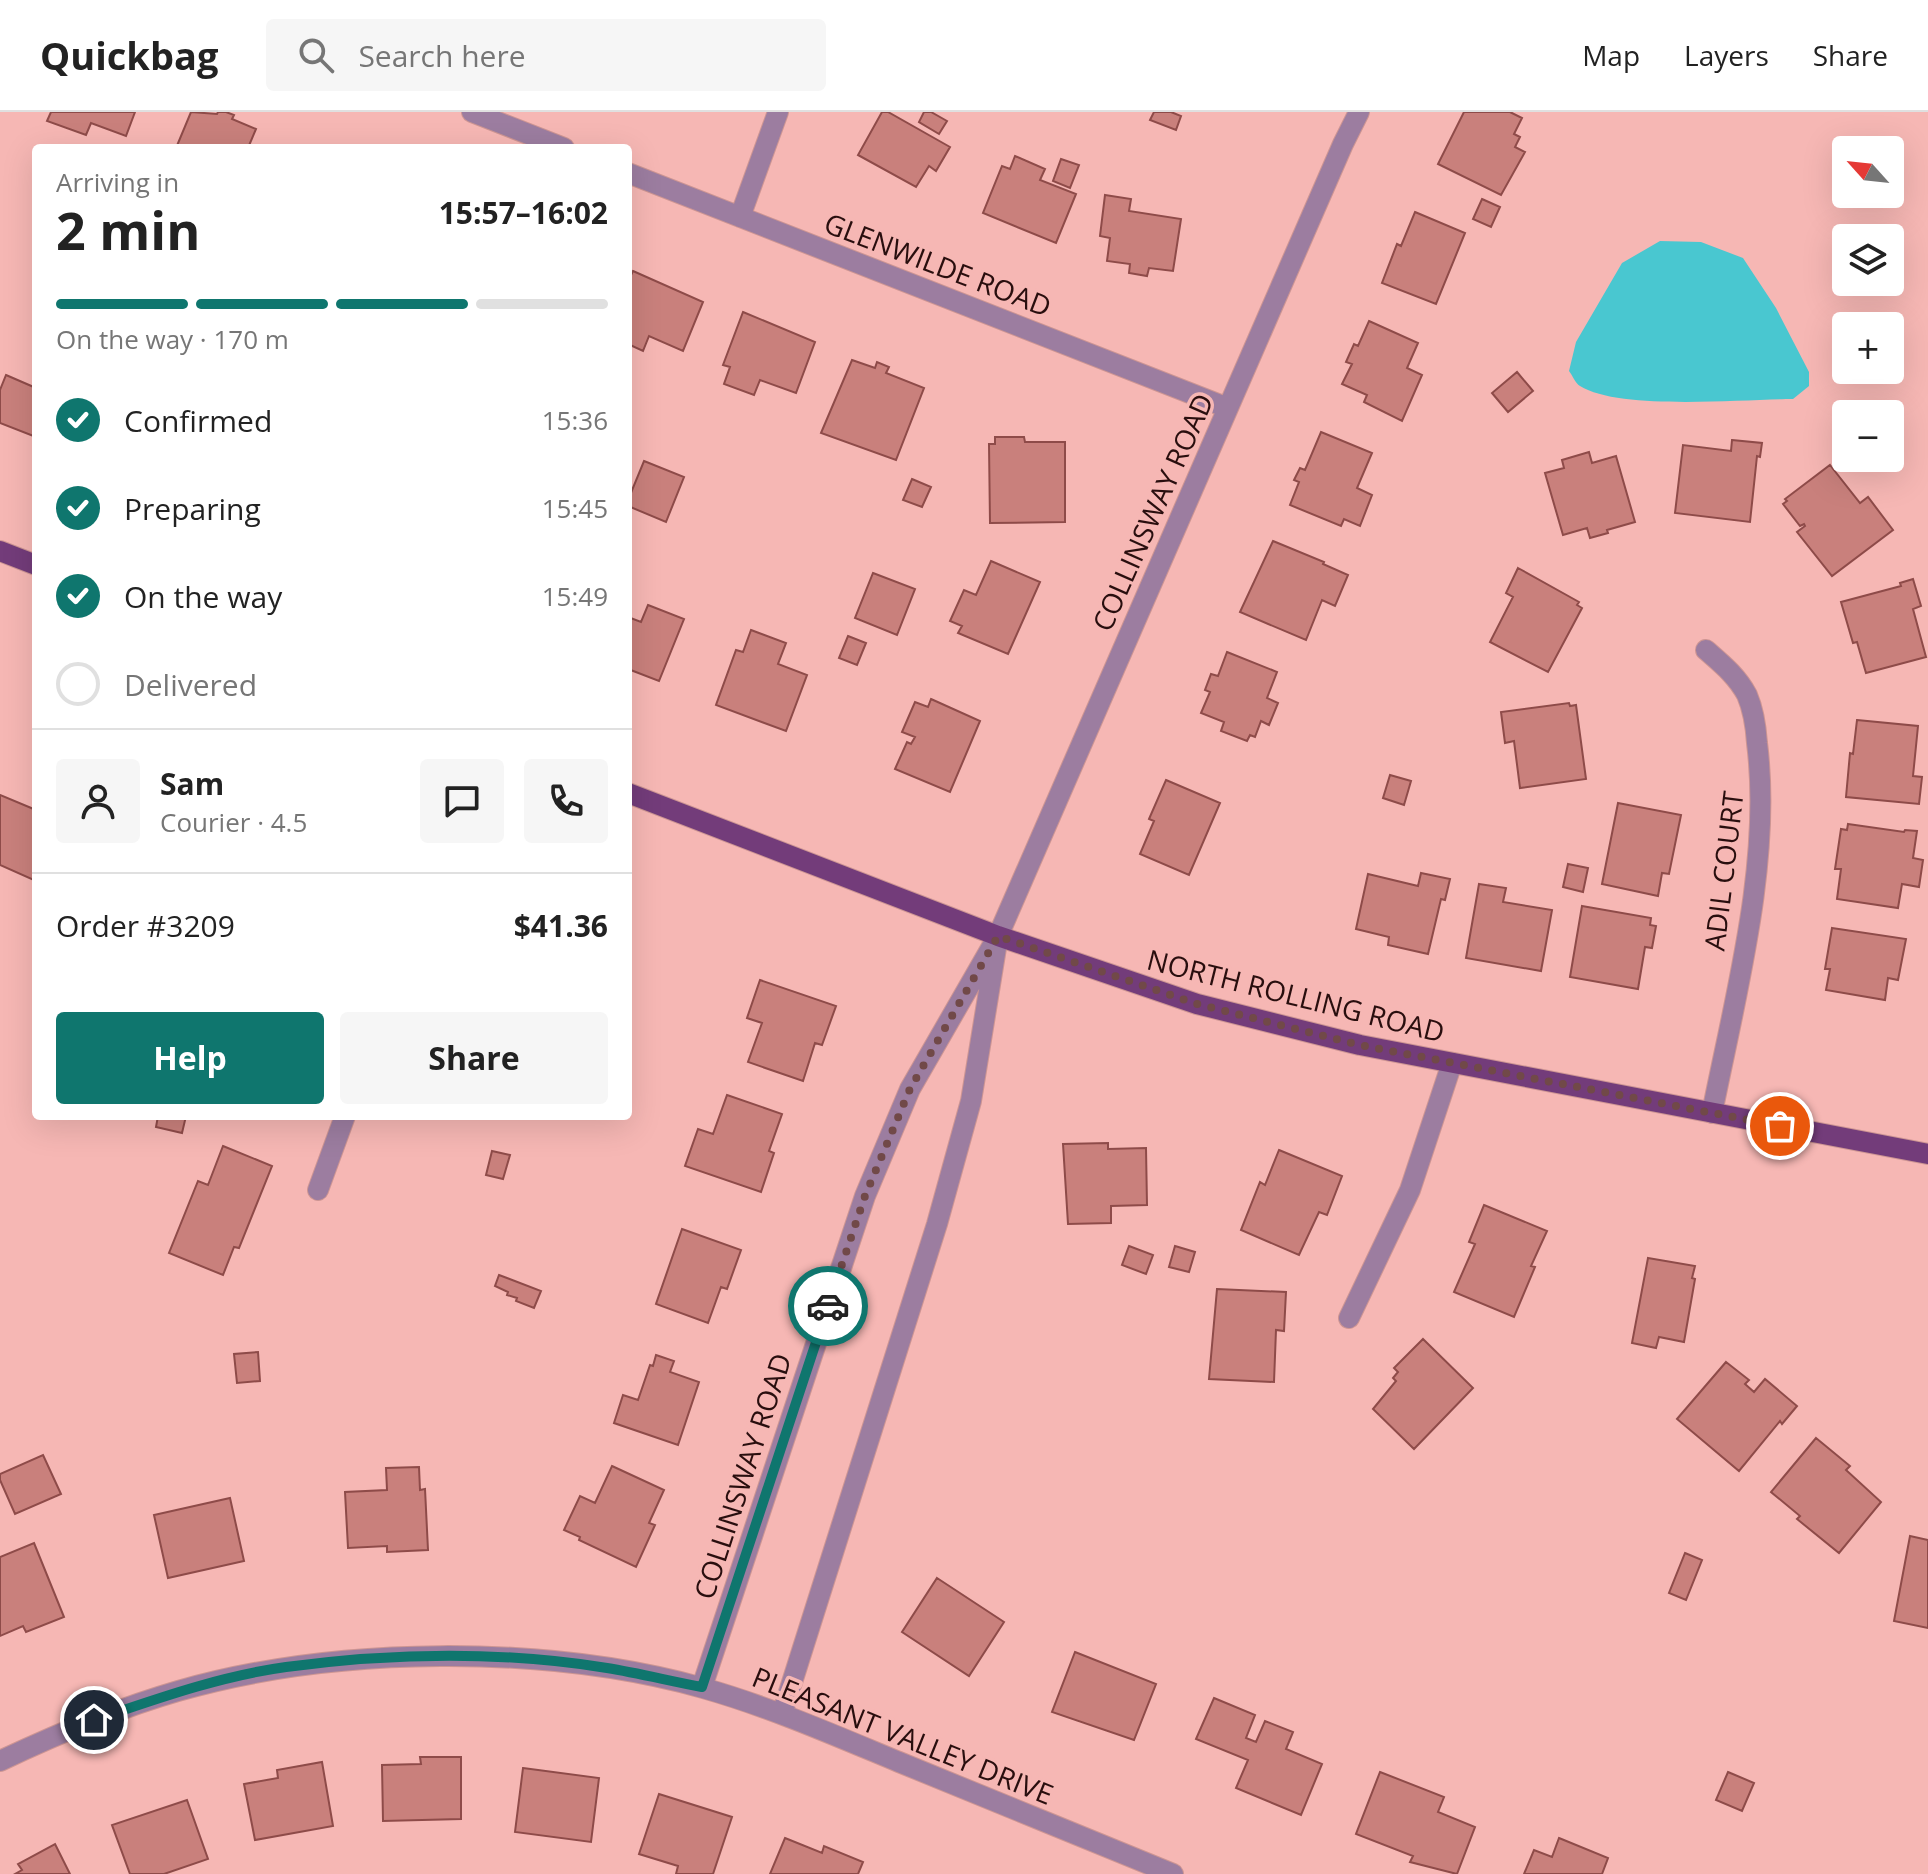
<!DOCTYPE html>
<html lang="en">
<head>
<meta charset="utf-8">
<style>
	body { margin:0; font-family:"Open Sans",sans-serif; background:#f6f6f6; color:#222; height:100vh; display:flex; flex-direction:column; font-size:30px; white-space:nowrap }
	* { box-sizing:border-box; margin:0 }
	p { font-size:26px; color:#767676 }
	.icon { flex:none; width:44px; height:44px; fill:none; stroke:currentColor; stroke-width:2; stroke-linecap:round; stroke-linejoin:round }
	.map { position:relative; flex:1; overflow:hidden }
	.drawer { position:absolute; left:32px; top:32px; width:600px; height:976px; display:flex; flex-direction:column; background:#fff; border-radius:8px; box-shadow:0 8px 32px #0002 }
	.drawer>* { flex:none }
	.needle { width:52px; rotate:297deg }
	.tools { position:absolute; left:1832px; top:24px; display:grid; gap:16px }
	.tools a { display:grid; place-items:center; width:72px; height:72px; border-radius:8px; background:#fff; box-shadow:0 8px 32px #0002; font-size:40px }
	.pin { position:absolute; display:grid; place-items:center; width:68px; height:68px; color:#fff; margin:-34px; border:4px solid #fff; border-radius:50%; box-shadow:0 2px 8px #0007 }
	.courier { position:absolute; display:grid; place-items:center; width:80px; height:80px; margin:-40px; border:6px solid #0f766e; border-radius:50%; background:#fff; color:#222; box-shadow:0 2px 10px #0007 }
	.overview em { font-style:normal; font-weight:700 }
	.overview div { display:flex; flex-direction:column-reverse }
	.overview { display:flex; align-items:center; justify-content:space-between; height:136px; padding:0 24px }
	h1 { font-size:52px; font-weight:700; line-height:60px }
	.bar { display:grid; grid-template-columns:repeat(4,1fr); gap:12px 8px; align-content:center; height:96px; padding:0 24px }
	.bar i { height:10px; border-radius:6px; background:#e0e0e0 }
	.bar .active { background:#0f766e }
	.bar p { grid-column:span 4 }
	.line { display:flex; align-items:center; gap:20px; padding:0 24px; border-top:2px solid #e0e0e0 }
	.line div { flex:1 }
	.round { display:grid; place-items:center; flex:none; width:84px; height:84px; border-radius:8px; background:#f6f6f6 }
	ol { padding:0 24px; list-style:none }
	li { display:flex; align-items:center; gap:24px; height:88px }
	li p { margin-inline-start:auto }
	li .icon { padding:8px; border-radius:50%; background:#0f766e; color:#fff; stroke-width:4 }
	li:last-child { color:#767676 }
	li i { width:44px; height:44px; border:4px solid #e0e0e0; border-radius:50% }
	.primary-button { display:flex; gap:16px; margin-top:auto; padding:16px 24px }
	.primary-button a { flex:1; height:92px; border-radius:8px; background:#0f766e; color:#fff; font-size:32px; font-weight:700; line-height:92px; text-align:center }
	.primary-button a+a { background:#f6f6f6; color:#222 }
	header { display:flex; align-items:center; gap:48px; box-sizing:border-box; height:112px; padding:0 40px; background:#fff; border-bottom:2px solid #e0e0e0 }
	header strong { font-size:38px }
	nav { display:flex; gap:44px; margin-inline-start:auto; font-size:28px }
	.search { width:560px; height:72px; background:#f6f6f6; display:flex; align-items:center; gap:20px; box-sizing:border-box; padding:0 28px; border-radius:8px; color:#767676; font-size:30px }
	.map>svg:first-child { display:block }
	.water { fill:#49c7d0 }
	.building { fill:#c9807c; stroke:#8e4b49; stroke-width:2 }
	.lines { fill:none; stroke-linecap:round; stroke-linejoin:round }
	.service-casing { stroke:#cd9593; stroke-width:22 }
	.minor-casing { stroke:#cd9593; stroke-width:22 }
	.tertiary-casing { stroke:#cd9593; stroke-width:22 }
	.primary-casing { stroke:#cd9593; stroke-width:22 }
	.service { stroke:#9c7da0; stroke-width:20 }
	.minor { stroke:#9c7da0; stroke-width:20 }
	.tertiary { stroke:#9c7da0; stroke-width:20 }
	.primary { stroke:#733c7a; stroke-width:20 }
	.done { stroke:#714948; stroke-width:8; stroke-dasharray:0 14.4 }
	.route { stroke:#0f766e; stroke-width:10 }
	.labels { text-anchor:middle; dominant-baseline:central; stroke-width:7; stroke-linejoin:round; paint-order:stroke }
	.street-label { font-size:28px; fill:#290e0e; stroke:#f6b7b4 }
</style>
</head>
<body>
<header>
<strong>Quickbag</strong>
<div class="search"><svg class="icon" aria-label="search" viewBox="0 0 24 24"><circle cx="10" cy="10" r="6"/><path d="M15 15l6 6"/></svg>Search here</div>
<nav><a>Map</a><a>Layers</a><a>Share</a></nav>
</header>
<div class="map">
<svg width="1928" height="1762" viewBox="0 0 1928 1762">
	<rect width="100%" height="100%" fill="#f6b7b4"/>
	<path class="water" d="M1660 129 1701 130 1743 146 1776 196 1809 260V274L1793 287C1743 287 1620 299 1580 274 1575 271 1573 264 1569 259L1576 230 1622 151Z"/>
	<path class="building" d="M51 0H135L126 24 91 11 86 23 47 9Z
		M191 0 217 2 218 0H226L234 3 232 7 256 17 248 36H176Z
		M882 0H888L950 35 936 59 929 54 916 75 858 43Z
		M924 0H931L947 9 939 22 919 10Z
		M1154 0H1171L1181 4 1176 18 1150 8Z
		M1464 0H1510L1522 6 1514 22 1520 25 1515 35 1525 40 1501 83 1438 52Z
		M1015 44 1045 57 1040 68 1076 82 1056 131 983 101 1002 54 1010 57Z
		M1061 47 1079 53 1070 76 1053 69Z
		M1105 83 1131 87 1129 99 1181 107 1173 159 1149 156 1147 164 1129 161 1130 152 1107 149 1110 126 1100 124Z
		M1482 87 1500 95 1491 115 1473 107Z
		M1415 100 1465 121 1436 192 1382 171 1397 132 1401 134Z
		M633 159 703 190 683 239 649 224 643 239 628 232V169Z
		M743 200 815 230 796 281 760 268 754 283 724 272 730 255 723 253Z
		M1369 209 1418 231 1407 256 1422 263 1402 309 1364 290 1367 283 1342 272 1352 252 1346 250 1354 232 1358 234Z
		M852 248 875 256 877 250 889 255 886 261 924 276 896 348 821 321Z
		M1517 260 1533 279 1508 300 1492 281Z
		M6 263 36 276V325L0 311V278Z
		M1321 320 1372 341 1357 376 1372 383 1360 414 1344 407 1341 414 1290 393 1299 370 1294 368 1300 356 1305 358Z
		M995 325H1024L1025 330H1065V410L990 411 989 332H995Z
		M1732 328 1762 331 1760 345 1757 344 1750 410 1675 401 1683 333 1731 339Z
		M1589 340 1592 351 1616 344 1635 410 1607 418 1608 421 1590 426 1587 416 1563 423 1545 361 1564 356 1562 348Z
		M644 349 684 365 666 410 628 394V388Z
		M1830 353 1860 391 1868 385 1893 418 1832 464 1797 420 1805 414 1804 412 1800 414 1783 392 1787 389 1785 387Z
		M912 367 931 375 922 395 903 388Z
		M1273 429 1324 450 1323 452 1348 463 1335 494 1322 488 1306 528 1240 500Z
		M991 449 1040 470 1008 542 958 521 962 514 950 509 964 478 976 483Z
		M1518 456 1579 490 1577 493 1582 496 1548 560 1490 530 1513 485 1506 481Z
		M873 461 915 477 897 523 855 506Z
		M1913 467 1921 494 1913 497 1926 545 1866 561 1857 530 1853 531 1841 490 1901 474 1900 471Z
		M648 493 684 507 659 569 628 557V505L641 510Z
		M751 518 786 531 778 552 807 563 786 619 716 593 736 538 743 540Z
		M848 524 866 531 857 553 839 546Z
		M1227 540 1277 560 1267 586 1278 591 1269 613 1261 609 1255 625 1250 623 1247 629 1221 619 1224 610 1201 601 1210 580 1205 578 1211 562 1218 564Z
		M931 587 980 609 950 680 895 657 907 630 911 632 915 625 902 620 915 590 928 595Z
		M1569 591 1570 594 1576 593 1586 667 1520 676 1514 629 1505 631 1501 600Z
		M1857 608 1918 614 1913 664 1922 665 1919 692 1846 685 1850 641 1853 642Z
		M1390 663 1411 669 1404 693 1383 686Z
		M1166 668 1220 691 1189 763 1140 742 1154 709 1149 707Z
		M0 683 36 698V769L0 753Z
		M1618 691 1681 703 1669 762 1662 761 1658 784 1602 772Z
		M1848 712 1904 720 1905 718 1917 719 1913 746 1923 748 1919 775 1902 772 1898 796 1837 787 1841 757H1835L1841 717 1847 718Z
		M1568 752 1588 756 1583 780 1563 775Z
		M1421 761 1450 767 1445 788 1441 787 1428 842 1388 833 1389 825 1356 817 1368 762 1418 774Z
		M1479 772 1506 776 1503 790 1552 798 1541 859 1466 846Z
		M1582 794 1651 806 1650 813 1656 814 1652 836 1645 835 1638 877 1570 865Z
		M1832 816 1906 827 1898 868 1888 866 1885 888 1826 878 1830 857H1825Z
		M760 868 836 894 822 933 815 931 803 969 748 950 762 911 747 906Z
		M727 983 782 1002 769 1039 774 1041 761 1080 685 1054 698 1017 713 1022Z
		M158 1004H186L182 1021 156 1015Z
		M1108 1031V1037L1146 1036 1147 1093 1111 1094V1111L1068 1112 1063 1032Z
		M223 1034 272 1054 239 1136 234 1135 223 1163 169 1141 198 1069 208 1073Z
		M1279 1038 1342 1064 1327 1103 1319 1100 1299 1143 1241 1118 1260 1070 1265 1073Z
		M492 1039 510 1043 503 1067 486 1063Z
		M1484 1093 1547 1119 1531 1154 1535 1155 1514 1205 1454 1180 1475 1132 1469 1130Z
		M682 1117 741 1138 727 1177 721 1175 708 1211 656 1192Z
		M1129 1134 1153 1143 1146 1162 1122 1153Z
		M1175 1134 1195 1140 1189 1160 1169 1155Z
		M1648 1146 1695 1154 1692 1166 1695 1167 1684 1230 1659 1225 1656 1236 1632 1231Z
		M499 1163 541 1179 534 1196 516 1189 517 1186 507 1183 508 1180 495 1174Z
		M1217 1177 1286 1180 1284 1219 1276 1218 1274 1270 1209 1267Z
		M1423 1227 1473 1276 1414 1337 1373 1297 1396 1269 1393 1266 1398 1260 1394 1256Z
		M258 1240 260 1269 237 1271 234 1242Z
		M656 1243 674 1249 670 1260 699 1270 678 1333 614 1311 623 1283 638 1288 650 1253 653 1254Z
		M1726 1250 1749 1268 1745 1272 1754 1280 1765 1267 1797 1294 1782 1312 1780 1309 1739 1359 1677 1307Z
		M1816 1326 1850 1354 1846 1358 1881 1390 1839 1441 1797 1407 1800 1404 1771 1380Z
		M43 1343 61 1382 15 1402 0 1368V1362Z
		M612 1354 664 1378 649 1411 655 1413 636 1455 579 1428 580 1425 564 1418 580 1384 595 1391Z
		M419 1355 420 1378 425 1377 428 1438 387 1440V1434L348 1436 345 1380 387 1378 386 1356Z
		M230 1386 244 1449 168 1466 154 1403Z
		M1910 1424 1928 1428V1516L1894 1509Z
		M34 1431 64 1505 26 1520 23 1514 0 1524V1445Z
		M1685 1441 1702 1448 1686 1488 1669 1481Z
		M937 1466 1004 1510 969 1564 902 1520Z
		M1075 1540 1156 1572 1134 1628 1052 1600Z
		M1214 1586 1255 1603 1246 1626 1256 1630 1265 1609 1293 1620 1286 1637 1322 1652 1301 1703 1236 1676 1248 1648 1196 1627Z
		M420 1645H461V1707L383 1709 382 1653 421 1652Z
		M322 1650 333 1714 255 1728 244 1672 278 1666 277 1658Z
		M523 1656 599 1666 591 1730 515 1720Z
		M1380 1660 1444 1685 1438 1700 1475 1715 1457 1762 1410 1750 1413 1744 1356 1722Z
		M1728 1660 1754 1671 1742 1699 1716 1688Z
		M659 1682 732 1705 713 1762H676L678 1754 639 1742Z
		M187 1688 208 1747 164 1762H130L112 1713Z
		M785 1726 822 1741 824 1734 863 1750 858 1762H770Z
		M1559 1726 1608 1746 1602 1762H1524L1534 1738 1552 1745Z
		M55 1732 70 1762H15L22 1758 18 1752Z"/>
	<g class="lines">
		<defs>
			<path id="service" d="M318 1078 345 1004
				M1349 1206 1410 1078 1452 951"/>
			<path id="minor" d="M472 0 564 36
				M628 61 1228 296
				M740 105 778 0
				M1706 538C1722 552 1737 564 1747 583 1753 597 1756 616 1757 631 1772 750 1735 885 1712 1001
				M998 824 1343 32 1359 0"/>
			<path id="tertiary" d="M702 1575 865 1084 910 977 998 824
				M782 1602 937 1112 971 989 996 836
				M0 1649C57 1622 116 1597 178 1579 335 1534 545 1532 703 1576 770 1595 834 1623 899 1650 990 1687 1082 1725 1173 1762"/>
			<path id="primary" d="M0 439 36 453
				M628 681 998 824 1197 892 1360 933 1928 1042"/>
		</defs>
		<use href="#service" class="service-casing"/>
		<use href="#minor" class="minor-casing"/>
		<use href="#tertiary" class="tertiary-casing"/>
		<use href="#primary" class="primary-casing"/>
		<use href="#service" class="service"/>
		<use href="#minor" class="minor"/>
		<use href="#tertiary" class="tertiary"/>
		<use href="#primary" class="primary"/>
	</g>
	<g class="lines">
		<path class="done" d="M828 1194 865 1084 910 977 998 824 1197 892 1360 933 1780 1014"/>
		<path class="route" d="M94 1608C156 1587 220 1564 286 1555 391 1541 502 1539 607 1556 638 1561 670 1569 702 1575L828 1194"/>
	</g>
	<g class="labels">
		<g class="street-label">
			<text transform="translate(938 152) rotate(21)">GLENWILDE ROAD</text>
			<text transform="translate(1152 400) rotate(-66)">COLLINSWAY ROAD</text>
			<text transform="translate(1723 759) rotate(-83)">ADIL COURT</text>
			<text transform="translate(1296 883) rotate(14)">NORTH ROLLING ROAD</text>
			<text transform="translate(742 1364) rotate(-72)">COLLINSWAY ROAD</text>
			<text transform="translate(903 1623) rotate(22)">PLEASANT VALLEY DRIVE</text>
		</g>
	</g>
</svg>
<div class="tools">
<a><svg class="needle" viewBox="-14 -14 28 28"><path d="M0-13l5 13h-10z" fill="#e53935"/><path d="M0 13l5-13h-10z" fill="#767676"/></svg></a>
<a><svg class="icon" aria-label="layers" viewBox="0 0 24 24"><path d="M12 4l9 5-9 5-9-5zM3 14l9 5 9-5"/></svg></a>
<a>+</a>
<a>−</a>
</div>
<div class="pin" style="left:1780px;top:1014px;background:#ea580c"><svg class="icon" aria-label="bag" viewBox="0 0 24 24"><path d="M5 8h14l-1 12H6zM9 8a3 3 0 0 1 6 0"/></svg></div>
<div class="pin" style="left:94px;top:1608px;background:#1f2937"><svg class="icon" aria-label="home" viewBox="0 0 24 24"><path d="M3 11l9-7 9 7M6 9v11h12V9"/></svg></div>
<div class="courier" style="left:828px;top:1194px"><svg class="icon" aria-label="car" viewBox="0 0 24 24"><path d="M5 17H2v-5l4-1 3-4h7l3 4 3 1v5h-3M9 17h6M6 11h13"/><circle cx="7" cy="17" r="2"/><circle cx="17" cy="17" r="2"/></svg></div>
<section class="drawer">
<div class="overview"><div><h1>2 min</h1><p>Arriving in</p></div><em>15:57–16:02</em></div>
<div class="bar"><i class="active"></i><i class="active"></i><i class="active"></i><i></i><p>On the way · 170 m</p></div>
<ol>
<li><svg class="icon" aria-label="check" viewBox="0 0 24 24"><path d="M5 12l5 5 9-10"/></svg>Confirmed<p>15:36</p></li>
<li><svg class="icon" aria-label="check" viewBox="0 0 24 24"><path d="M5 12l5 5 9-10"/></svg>Preparing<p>15:45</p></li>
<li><svg class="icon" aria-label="check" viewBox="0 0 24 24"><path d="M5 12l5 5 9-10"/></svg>On the way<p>15:49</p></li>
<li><i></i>Delivered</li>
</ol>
<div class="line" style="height:144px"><a class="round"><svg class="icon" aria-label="person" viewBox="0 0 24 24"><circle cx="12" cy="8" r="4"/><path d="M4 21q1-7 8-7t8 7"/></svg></a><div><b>Sam</b><p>Courier · 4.5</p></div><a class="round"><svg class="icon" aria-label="chat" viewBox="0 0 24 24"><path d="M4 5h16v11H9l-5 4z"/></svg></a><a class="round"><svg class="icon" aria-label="phone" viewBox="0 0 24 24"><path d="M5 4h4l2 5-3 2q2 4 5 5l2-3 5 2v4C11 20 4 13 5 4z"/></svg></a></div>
<div class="line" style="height:104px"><div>Order #3209</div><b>$41.36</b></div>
<div class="primary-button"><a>Help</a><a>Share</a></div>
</section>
</div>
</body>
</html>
